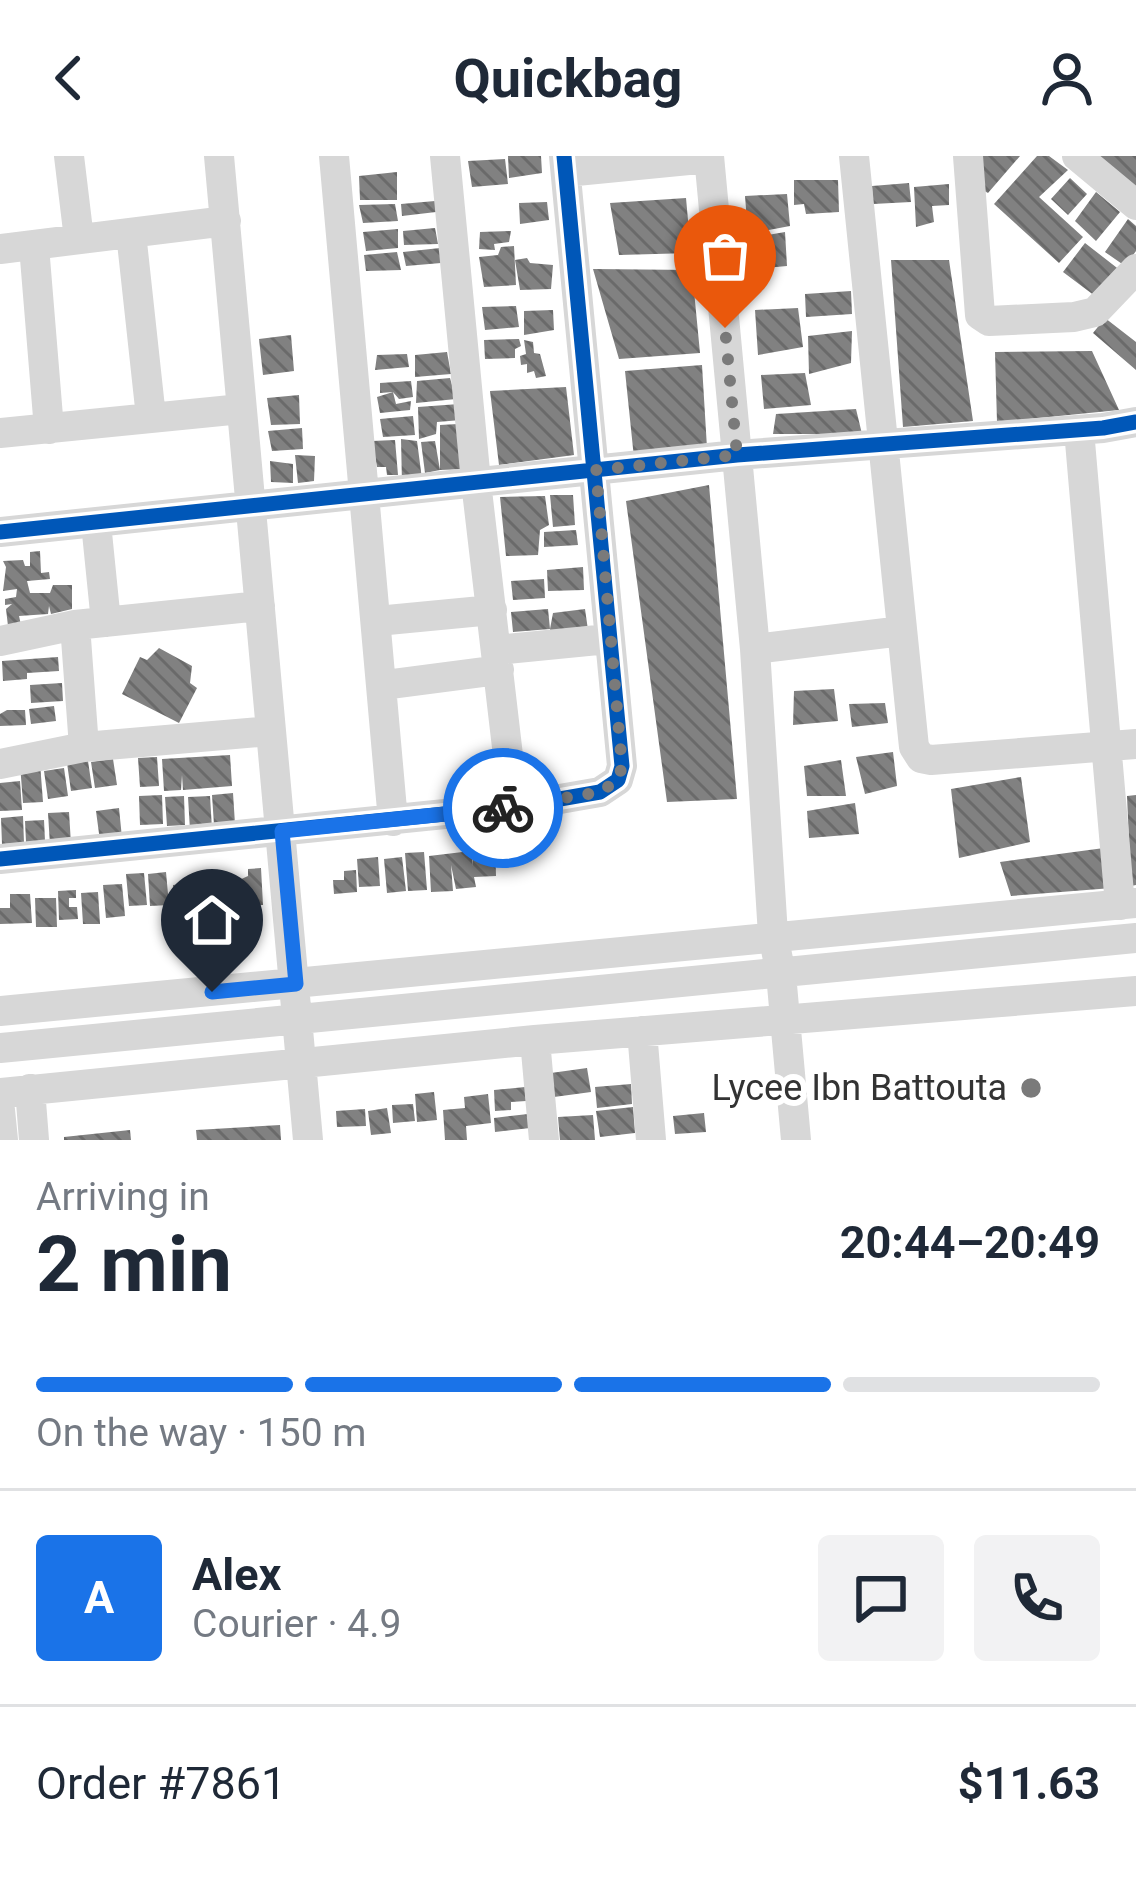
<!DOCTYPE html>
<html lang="en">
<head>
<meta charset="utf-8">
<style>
	body { margin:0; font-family:Roboto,sans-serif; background:#f2f2f3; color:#1f2937; height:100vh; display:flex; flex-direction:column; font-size:45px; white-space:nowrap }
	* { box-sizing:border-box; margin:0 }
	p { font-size:39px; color:#747a83 }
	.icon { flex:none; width:66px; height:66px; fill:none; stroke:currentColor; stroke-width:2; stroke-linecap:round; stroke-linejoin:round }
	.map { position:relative; height:984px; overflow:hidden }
	.drawer { display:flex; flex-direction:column; background:#fff; flex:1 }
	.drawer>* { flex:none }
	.pin { position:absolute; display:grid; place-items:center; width:102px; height:102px; color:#fff; margin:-123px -51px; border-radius:50% 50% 50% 0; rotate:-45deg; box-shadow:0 0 12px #0007 }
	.pin .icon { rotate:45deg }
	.courier { position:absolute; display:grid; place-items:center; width:120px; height:120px; margin:-60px; border:9px solid #1a73e8; border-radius:50%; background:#fff; color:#222; box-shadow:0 3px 15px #0007 }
	.summary em { font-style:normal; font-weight:700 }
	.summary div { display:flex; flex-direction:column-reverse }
	.summary { display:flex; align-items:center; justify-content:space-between; height:204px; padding:0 36px }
	h1 { font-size:78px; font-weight:700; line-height:90px }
	.bar { display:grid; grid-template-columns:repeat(4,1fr); gap:18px 12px; align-content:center; height:144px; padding:0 36px }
	.bar i { height:15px; border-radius:9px; background:#e0e1e3 }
	.bar .current { background:#1a73e8 }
	.bar p { grid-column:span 4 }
	.line { display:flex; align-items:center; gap:30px; padding:0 36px; border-top:3px solid #e0e1e3 }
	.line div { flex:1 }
	.round { display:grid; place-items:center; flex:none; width:126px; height:126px; border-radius:12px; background:#f2f2f3 }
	header { display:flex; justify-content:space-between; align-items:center; height:156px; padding:0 36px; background:#fff; font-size:54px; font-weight:700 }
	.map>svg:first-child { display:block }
	.building { fill:url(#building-back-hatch) }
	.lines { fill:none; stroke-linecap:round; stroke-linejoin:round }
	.minor { stroke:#d7d7d7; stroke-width:30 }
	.cycleway-casing { stroke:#fff; stroke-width:22 }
	.cycleway { stroke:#0057b8; stroke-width:15 }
	.done { stroke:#7a7a7a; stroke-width:12; stroke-dasharray:0 21.6 }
	.route { stroke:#1a73e8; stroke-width:15 }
	.poi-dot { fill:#7a7a7a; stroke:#fff; stroke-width:4.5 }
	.labels { text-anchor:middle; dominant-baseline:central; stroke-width:12; stroke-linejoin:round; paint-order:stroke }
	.poi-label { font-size:36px; fill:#333; stroke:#fff; text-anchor:end }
</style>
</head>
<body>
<header><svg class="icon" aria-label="back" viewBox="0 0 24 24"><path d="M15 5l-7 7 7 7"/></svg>Quickbag<svg class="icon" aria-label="person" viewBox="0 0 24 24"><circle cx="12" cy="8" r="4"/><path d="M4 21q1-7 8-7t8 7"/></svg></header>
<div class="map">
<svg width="1136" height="984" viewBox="0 0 1136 984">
	<defs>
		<pattern id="building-back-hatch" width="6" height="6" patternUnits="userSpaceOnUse" patternTransform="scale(3)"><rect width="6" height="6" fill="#818181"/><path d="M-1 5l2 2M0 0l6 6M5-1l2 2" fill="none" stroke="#6a6a6a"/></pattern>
	</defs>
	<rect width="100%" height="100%" fill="#fff"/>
	<path class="building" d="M508 0H541L542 17 509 22Z
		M973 0H1020L988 37 975 30Z
		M1037 0H1049L1068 14 1039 41 1083 81 1059 107 994 48Z
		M1096 0H1136V34Z
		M505 3 508 28 472 31 468 5Z
		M397 16V44H360L359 20Z
		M1070 22 1087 38 1068 59 1051 43Z
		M794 24H838L839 56 806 58 804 48 794 49Z
		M909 27 911 46 873 48 872 30Z
		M949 28V49L932 50 934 66 916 71 914 31Z
		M1096 36 1120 56 1096 85 1075 65Z
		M787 38 790 70 748 78 745 40Z
		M686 42 691 97 619 99 610 47Z
		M435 45 436 56 402 60 401 48Z
		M547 46 549 64 520 68 519 47Z
		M395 48 398 65 363 67 359 49Z
		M1128 63 1136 70V95L1125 110 1105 96Z
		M435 72 438 88 404 89 403 75Z
		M398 73V92L366 95 363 76Z
		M511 75 509 86 494 88 495 94 479 93 480 76Z
		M785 76 787 110 752 113 750 82Z
		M1085 87 1121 115 1099 143 1063 116Z
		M514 90 516 129 484 131 479 101 498 99 501 91Z
		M440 92 441 107 406 110 403 96Z
		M397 96 401 114 366 115 364 99Z
		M527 102 530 107 553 109 551 133 520 134 515 104Z
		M891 104H949L973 265 903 271Z
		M593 113 692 114 700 197 619 203Z
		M851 135 852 158 806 161 805 138Z
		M516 150 519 171 485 174 482 151Z
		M798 152 803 191 758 199 755 154Z
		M553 154 554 174 524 179V155Z
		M1105 162 1136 186V214L1093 177Z
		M852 175 851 207 809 218 808 180Z
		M291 179 294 215 263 219 259 183Z
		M519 183 521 190 515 193V202L485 203 484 184Z
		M524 184 533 186 534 197 540 198 546 220 536 222 534 215 527 217V208L521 209 520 200 526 198Z
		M1092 195 1119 254 997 266 995 196Z
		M447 196 451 218 415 221V199Z
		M407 198 409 211 375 214 377 199Z
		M702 209 707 292 634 302 625 215Z
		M805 217 811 249 764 253 761 219Z
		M450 222 456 243 416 247 417 225Z
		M411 225 413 241 399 243 393 236 396 248 411 245 410 254 380 257 377 241 393 236 380 237V227Z
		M566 231 574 299 499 309 490 235Z
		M299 239 300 268 271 269 267 242Z
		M459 248 461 264 437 266 436 278 419 283 418 251Z
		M856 253 862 278H773L776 258Z
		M413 260 415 279 383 281 380 263Z
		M458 268 464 313 440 314V269Z
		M302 272 303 293 272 295 268 275Z
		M401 283 417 285 422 323 402 328Z
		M395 284 398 319H387L386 311H377L372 285Z
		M435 285 440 314 425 317 421 286Z
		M295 299 315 300 314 325 298 327Z
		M270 305 293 308V327L271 326Z
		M709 329 737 643 667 646 626 345Z
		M550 339H573L575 369 553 371Z
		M545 340 549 369 540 374 538 399 506 400 500 341Z
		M576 374 578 389 544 391V376Z
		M40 395 41 417 49 416 50 423 27 425 30 437H50L53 429H72V453L51 458 49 450 48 458 19 460 21 469 8 470 6 453 12 448 5 449V443L16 441 17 433 3 435 6 411 3 405 23 404 25 410H30V396Z
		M583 411 584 434 548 435 547 414Z
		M544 423 545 442 513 444 511 425Z
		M548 453 550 473 553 457 585 453 588 474 551 479 550 473 513 476 511 456Z
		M159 492 192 510 190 527 197 532 179 567 122 538 140 501 147 504Z
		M58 501 59 515 27 517V523L3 525 2 505Z
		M62 527 63 545 31 547 30 529Z
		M834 533 838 565 793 569 794 535Z
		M885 547 888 567 852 571 849 548Z
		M54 550 56 565 31 568 29 553Z
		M7 554H25L26 569 0 570V558Z
		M893 596 897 630 865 638 856 601Z
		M230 599 232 630 183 634 182 619 181 634 164 635 162 603Z
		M157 601 159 630 140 631 138 602Z
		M113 603 117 629 95 632 91 606Z
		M841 604 846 640H807L804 610Z
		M88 605 92 632 71 635 67 607Z
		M40 607 43 646 23 647 20 608Z
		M64 612 68 640 48 643 44 615Z
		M1021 621 1030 686 959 702 951 633Z
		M20 625 22 654 0 655V627Z
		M233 637 235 668 214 669 212 639Z
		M162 639 163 668 140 669 139 640Z
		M1136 639V729L1131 730 1127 640Z
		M184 640 185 669 167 670 165 641Z
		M210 640 212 673 190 674 188 641Z
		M855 647 859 678 809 682 807 655Z
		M119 652 122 682 100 685 96 655Z
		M69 656 71 688 50 689 48 657Z
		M23 660 24 687 2 688 1 662Z
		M44 664 45 685 26 686 25 665Z
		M495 685 496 720 474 721 476 731 456 733 451 709 453 735 431 736 429 700 471 695 473 710 472 686Z
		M1104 692 1112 732 1011 740 1000 706Z
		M424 696 427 734 408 735 405 697Z
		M378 701 380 730 359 731 357 703Z
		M402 701 406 735 387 737 384 703Z
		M261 712 263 749 238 750 237 725 248 720V713Z
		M356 714 357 736 334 738 333 724H344V715Z
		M166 716 169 749 150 750 148 718Z
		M144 717 147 749 129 750 126 718Z
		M210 725 212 756 196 757 194 726Z
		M235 725 237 754 217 755 216 726Z
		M190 727 193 757 176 759 173 729Z
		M122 728 125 760 106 762 103 729Z
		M76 734V742H69V751H77L78 763 59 764 58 735Z
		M98 736 100 768H83L81 737Z
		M10 738H30L32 767 0 768V752H10Z
		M35 742H56L57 771H36Z
		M587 912 591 936 554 941 551 917Z
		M631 928 632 948 597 952 595 931Z
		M525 931 526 945 511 946V954L495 955 494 934Z
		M434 936 437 964 417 966 415 938Z
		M488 938 491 967 466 970 467 984H445L443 954 465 952 464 941Z
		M413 948 415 965 393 967 392 949Z
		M633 951 635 977 600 981 596 955Z
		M387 952 391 977 371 979 368 955Z
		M365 953 366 970 337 971 336 955Z
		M704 957 706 976 675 978 673 960Z
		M528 958 530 972 495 976 494 962Z
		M593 959 595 984H560L558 961Z
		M280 969 281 984H197L196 974Z
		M130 974 131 984H64V981Z"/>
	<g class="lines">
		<path class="minor" d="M69 0 79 83
			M219 0 308 984
			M334 0 393 665
			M445 0 476 326 514 651
			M709 0 755 493 773 779 781 818 796 984
			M854 0 914 591 921 602 931 604 1136 588
			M968 0 980 159 989 165 1074 161 1095 156 1136 113
			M1077 0 1136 49
			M566 16 709 2
			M131 77 151 261
			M34 90 49 273
			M0 93 226 65
			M1079 274 1120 749
			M0 277 241 253
			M96 367 106 466
			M0 376 737 299 1103 272 1136 266
			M377 465 492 454
			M75 469 84 591
			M0 485 75 469 260 450
			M755 493 902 475
			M497 494 608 483
			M384 529 499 514
			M0 608 84 591 271 575
			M0 703 514 651 600 636 618 624 622 610 564 0
			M0 855 1136 747
			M642 875 651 984
			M535 884 544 984
			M0 892 1136 782
			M30 933 34 984
			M0 937 535 884 1136 835
			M0 954 3 984"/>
		<defs>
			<path id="cycleway" d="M0 376 737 299 1103 272 1136 266
				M0 703 514 651 600 636 618 624 622 610 564 0"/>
		</defs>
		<use href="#cycleway" class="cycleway-casing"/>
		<use href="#cycleway" class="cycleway"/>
	</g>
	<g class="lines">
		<path class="done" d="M503 652 600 636 618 624 622 610 596 314 737 299 725 172"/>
		<path class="route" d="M212 836 296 828 282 675 503 652"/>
	</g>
	<circle class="poi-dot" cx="1031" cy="932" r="12"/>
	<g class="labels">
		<g class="poi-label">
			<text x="1007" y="932">Lycee Ibn Battouta</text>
		</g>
	</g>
</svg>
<div class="pin" style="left:725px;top:172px;background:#ea580c"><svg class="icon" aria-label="bag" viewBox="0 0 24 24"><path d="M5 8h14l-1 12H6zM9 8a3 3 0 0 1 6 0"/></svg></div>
<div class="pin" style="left:212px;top:836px;background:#1f2937"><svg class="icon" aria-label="home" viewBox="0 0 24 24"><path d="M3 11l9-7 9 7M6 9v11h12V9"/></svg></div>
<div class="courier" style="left:503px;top:652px"><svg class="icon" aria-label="bike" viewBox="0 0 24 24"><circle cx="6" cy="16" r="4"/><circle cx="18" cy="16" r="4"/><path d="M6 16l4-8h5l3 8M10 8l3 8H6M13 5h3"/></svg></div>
</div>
<section class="drawer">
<div class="summary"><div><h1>2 min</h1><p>Arriving in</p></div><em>20:44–20:49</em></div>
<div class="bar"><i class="current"></i><i class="current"></i><i class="current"></i><i></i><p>On the way · 150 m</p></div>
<div class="line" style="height:216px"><b class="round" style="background:#1a73e8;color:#fff">A</b><div><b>Alex</b><p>Courier · 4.9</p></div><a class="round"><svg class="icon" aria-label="chat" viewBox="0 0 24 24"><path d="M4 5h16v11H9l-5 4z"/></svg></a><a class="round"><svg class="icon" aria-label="phone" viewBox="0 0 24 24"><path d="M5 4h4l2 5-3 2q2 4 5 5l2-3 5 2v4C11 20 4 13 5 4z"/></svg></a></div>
<div class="line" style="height:156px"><div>Order #7861</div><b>$11.63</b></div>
</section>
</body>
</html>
